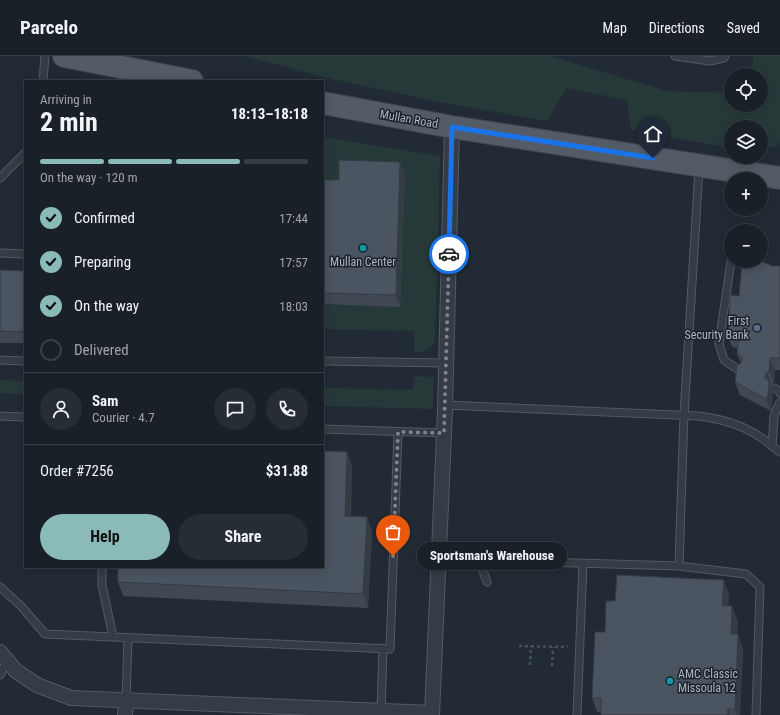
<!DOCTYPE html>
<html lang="en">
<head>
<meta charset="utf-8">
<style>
	body { margin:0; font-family:"Roboto Condensed",sans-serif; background:#272d34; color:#f1f3f6; height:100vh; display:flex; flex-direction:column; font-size:15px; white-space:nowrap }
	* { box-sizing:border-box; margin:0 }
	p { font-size:13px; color:#9fa3a8 }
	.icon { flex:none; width:22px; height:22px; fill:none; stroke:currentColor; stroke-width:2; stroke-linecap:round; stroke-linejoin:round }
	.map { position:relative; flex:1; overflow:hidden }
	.details { position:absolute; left:24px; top:24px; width:300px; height:488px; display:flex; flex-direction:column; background:#1a2028; border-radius:0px; box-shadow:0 2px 10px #0003,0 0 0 1px #383e45 }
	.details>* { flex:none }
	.controls { position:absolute; left:724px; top:12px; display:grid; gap:8px }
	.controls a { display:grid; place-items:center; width:44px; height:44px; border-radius:50%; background:#1a2028; box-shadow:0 2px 10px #0003,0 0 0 1px #383e45; font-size:20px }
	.pin { position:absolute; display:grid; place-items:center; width:34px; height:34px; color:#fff; margin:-41px -17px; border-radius:50% 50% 50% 0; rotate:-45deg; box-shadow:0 0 4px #0007 }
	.pin .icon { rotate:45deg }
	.courier { position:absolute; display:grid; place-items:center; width:40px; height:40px; margin:-20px; border:3px solid #1a73e8; border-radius:50%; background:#fff; color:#222; box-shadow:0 1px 5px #0007 }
	.bubble { position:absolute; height:28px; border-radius:14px; background:#1a2028; box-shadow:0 2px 10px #0003,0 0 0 1px #383e45; font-size:13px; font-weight:700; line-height:28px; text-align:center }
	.head em { font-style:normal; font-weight:700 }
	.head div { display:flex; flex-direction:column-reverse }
	.head { display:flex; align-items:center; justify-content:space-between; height:68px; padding:0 16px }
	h1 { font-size:26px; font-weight:700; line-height:30px }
	.bar { display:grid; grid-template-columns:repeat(4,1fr); gap:6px 4px; align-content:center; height:48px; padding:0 16px }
	.bar i { height:5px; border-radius:3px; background:#383e45 }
	.bar .selected { background:#8bbbb9 }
	.bar p { grid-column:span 4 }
	.line { display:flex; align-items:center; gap:10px; padding:0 16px; border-top:1px solid #383e45 }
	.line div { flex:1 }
	.round { display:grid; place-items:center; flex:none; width:42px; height:42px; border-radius:21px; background:#272d34 }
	ol { padding:0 16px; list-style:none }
	li { display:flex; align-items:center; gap:12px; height:44px }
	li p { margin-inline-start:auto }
	li .icon { padding:4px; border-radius:50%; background:#8bbbb9; color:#111; stroke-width:4 }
	li:last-child { color:#9fa3a8 }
	li i { width:22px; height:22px; border:2px solid #383e45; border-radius:50% }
	.action { display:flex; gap:8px; margin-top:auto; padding:8px 16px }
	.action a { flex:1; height:46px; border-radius:24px; background:#8bbbb9; color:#111; font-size:16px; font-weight:700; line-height:46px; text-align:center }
	.action a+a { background:#272d34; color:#f1f3f6 }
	header { display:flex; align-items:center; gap:24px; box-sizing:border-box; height:56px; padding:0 20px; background:#1a2028; border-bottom:1px solid #383e45 }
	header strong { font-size:19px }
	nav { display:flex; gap:22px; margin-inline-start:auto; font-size:14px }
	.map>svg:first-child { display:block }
	.green { fill:#263938 }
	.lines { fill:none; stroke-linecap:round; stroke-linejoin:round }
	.lane-casing { stroke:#525a64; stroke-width:9 }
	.street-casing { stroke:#525a64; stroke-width:16 }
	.primary-casing { stroke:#3e4650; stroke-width:24 }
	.path { stroke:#435456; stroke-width:2.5; stroke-dasharray:3 3; stroke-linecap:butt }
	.lane { stroke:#353c46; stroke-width:7 }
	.street { stroke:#353c46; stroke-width:14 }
	.primary { stroke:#535c66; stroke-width:22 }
	.wall { fill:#404953 }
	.shaded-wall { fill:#343c44 }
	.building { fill:#4a5561; stroke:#343c44 }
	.done { stroke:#7e8691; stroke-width:4; stroke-dasharray:0 7.2 }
	.route { stroke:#1a73e8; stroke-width:5 }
	.culture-dot { fill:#0f9aa8; stroke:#1a222a; stroke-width:1.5 }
	.service-dot { fill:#5c6f8a; stroke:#1a222a; stroke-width:1.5 }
	.labels { text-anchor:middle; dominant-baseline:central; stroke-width:3; stroke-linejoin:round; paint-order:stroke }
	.street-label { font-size:12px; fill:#afb7c3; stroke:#1a222a }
	.poi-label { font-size:12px; fill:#afb7c3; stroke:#1a222a }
</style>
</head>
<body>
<header>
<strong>Parcelo</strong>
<nav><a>Map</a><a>Directions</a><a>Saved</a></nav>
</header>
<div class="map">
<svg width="780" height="659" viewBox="0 0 780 659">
	<rect width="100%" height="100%" fill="#222b35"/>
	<path class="green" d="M245 0H549L667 35 731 37V49H761V19H752L753 0H780V87L774 91 761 93V71H731V92L631 74 627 44 567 32 547 65 439 46 327 22Z
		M323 81 440 100 435 285C429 294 425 296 414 296V275L323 273V248L400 250 343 136 323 135Z
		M414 320 434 321 433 353 323 350V332L413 334Z
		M0 324 25 325V338L0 337Z"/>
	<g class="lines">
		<defs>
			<path id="lane" d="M675 0 710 5 724 2 725 0
				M43 25 45 0
				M0 122 25 97
				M0 197 23 198 25 199
				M731 205 719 288 724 304 742 316
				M0 304 25 305
				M323 305 446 307
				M774 332 779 335 780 337
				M444 349 699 360C722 363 744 369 763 383 769 387 774 392 780 396
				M0 360 25 361
				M323 373 444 377
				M772 390 774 360 780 346
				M438 503 679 510 684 359 699 112
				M479 504 487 526
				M679 510 746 518 760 531 756 659
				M102 511V529L113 581
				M0 531 21 550 45 578 390 593 398 376
				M0 619 7 604
				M126 645 128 582
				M381 657 383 592
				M577 659 583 507"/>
			<path id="street" d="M0 596 16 615 37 629 71 642 432 657
				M125 659 126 645
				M432 659 445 354 452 71"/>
			<path id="primary" d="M64 0 192 25
				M323 47 452 71 780 122"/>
		</defs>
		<use href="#lane" class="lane-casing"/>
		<use href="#street" class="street-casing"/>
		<use href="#primary" class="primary-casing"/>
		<path class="path" d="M756 212 757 205
			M519 590 566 591 568 590
			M530 609 531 590
			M552 610 553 591"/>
		<use href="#lane" class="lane"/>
		<use href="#street" class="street"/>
		<use href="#primary" class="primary"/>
	</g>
	<path class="wall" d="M405 117 400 251 323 248V124H339Z
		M757 209 780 210V314H775L774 327 771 328 770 329 773 337 772 352 771 355 740 339 735 326 741 307 737 298 738 292 732 291 728 279 739 240Z
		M0 214 25 215V287H0Z
		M347 396 352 410 351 460 372 475 368 552 123 540 118 526Z
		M729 539 728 550 738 565 737 578 743 593 740 659H601V656H597L592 642 605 576 615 545Z"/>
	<path class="shaded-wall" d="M400 106 405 117 400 251 396 239Z
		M25 246V279L24 276Z
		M770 302 775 314 774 327 769 315Z
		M767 316 771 328 770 329 773 337 772 352 771 355 766 343 765 319Z
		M347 396 352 410 350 475 345 460Z
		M367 461 372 475 368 552 363 538Z
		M724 524 729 539 728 564 722 550Z
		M732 550 738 565 736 593 731 578Z
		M738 578 743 593 740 659H737L735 653Z
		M728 653 730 659H727Z"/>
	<path class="building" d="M339 104 400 106 396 239 323 237V124H339Z
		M742 205H745L757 209 759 205H761L772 210H780V302H770L769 315 767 316 765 319V322L769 325 768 339 766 343 735 326 737 308H740L742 304V301L737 298 739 280 728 279 730 239 739 240Z
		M0 214 25 215V246L24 276 0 275Z
		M323 395 347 396 345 460 367 461 363 538 118 526V511H323Z
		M617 519 724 524 722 550H732L731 578H738L735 653H728L727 659H601V642H592L595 576H605L606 545H615Z"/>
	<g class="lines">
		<path class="done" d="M393 500 398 376 444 377 449 198"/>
		<path class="route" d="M449 198 452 71 653 102"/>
	</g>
	<g class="culture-dot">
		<circle cx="363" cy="192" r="4"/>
		<circle cx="670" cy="625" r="4"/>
	</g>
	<circle class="service-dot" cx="757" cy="272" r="4"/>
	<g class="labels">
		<g class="street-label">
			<text transform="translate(409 63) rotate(10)">Mullan Road</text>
		</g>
		<g class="poi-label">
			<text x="363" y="206">Mullan Center</text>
			<text x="749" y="265" text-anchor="end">First<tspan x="749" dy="14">Security Bank</tspan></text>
			<text x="678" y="618" text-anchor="start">AMC Classic<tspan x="678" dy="14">Missoula 12</tspan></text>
		</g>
	</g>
</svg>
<div class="controls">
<a><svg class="icon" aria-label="locate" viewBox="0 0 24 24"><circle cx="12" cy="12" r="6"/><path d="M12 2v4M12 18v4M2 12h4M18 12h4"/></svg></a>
<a><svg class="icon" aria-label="layers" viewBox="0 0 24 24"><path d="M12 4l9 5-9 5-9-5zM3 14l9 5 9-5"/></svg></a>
<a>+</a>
<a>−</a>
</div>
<div class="pin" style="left:393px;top:500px;background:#ea580c"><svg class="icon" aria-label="bag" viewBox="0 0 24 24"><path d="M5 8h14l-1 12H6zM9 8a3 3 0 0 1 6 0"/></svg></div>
<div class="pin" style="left:653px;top:102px;background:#1f2937"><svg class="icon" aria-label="home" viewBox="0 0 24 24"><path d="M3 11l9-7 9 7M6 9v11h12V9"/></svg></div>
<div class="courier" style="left:449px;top:198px"><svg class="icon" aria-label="car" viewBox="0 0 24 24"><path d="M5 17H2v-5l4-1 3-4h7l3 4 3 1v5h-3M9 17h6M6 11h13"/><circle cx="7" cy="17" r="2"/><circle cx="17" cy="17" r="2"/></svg></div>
<div class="bubble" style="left:417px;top:486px;width:150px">Sportsman's Warehouse</div>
<section class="details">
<div class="head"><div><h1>2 min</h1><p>Arriving in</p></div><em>18:13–18:18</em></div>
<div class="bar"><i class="selected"></i><i class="selected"></i><i class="selected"></i><i></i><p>On the way · 120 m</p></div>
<ol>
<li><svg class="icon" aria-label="check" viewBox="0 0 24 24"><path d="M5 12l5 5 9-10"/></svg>Confirmed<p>17:44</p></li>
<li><svg class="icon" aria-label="check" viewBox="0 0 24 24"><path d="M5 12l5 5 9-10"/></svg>Preparing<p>17:57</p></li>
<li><svg class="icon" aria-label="check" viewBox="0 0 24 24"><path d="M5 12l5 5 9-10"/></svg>On the way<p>18:03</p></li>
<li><i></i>Delivered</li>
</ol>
<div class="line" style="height:72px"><a class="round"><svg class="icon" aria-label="person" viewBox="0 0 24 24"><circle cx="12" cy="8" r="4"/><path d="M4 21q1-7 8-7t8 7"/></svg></a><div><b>Sam</b><p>Courier · 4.7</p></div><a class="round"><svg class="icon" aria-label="chat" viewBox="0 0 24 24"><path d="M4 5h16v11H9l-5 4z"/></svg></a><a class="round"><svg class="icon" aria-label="phone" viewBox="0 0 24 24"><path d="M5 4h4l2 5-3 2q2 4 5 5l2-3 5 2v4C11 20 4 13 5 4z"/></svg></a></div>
<div class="line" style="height:52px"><div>Order #7256</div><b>$31.88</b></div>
<div class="action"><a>Help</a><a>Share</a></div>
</section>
</div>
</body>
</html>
